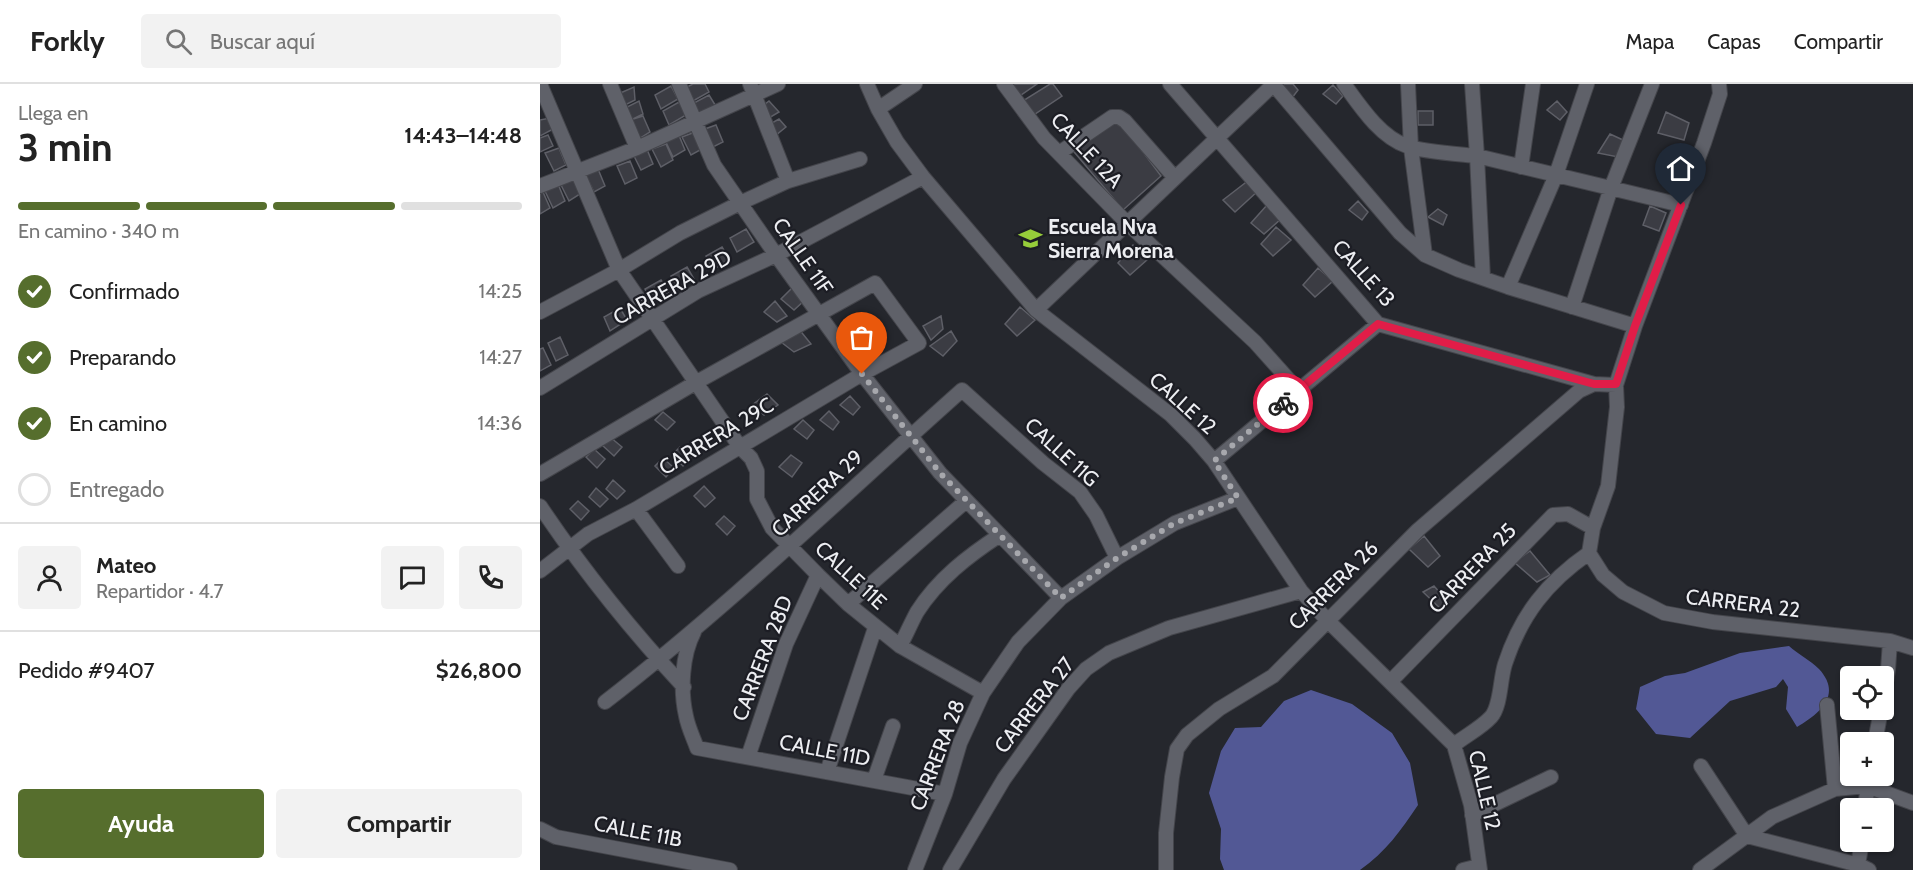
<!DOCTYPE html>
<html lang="es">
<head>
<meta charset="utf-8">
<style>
	body { margin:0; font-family:Cabin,sans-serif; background:#f2f2f2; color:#222; height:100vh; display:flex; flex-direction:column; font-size:22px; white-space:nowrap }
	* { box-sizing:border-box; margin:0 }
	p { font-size:20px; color:#767676 }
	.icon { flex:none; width:33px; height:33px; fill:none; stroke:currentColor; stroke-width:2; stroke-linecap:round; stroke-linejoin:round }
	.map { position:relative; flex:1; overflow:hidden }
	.drawer { display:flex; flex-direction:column; background:#fff; width:540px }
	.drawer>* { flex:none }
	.buttons { position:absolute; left:1300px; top:582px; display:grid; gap:12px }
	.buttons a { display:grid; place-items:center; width:54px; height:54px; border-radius:6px; background:#fff; box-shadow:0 2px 4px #0004; font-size:30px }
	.pin { position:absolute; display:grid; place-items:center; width:51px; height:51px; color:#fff; margin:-62px -26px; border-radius:50% 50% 50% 0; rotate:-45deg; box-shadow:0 0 6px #0007 }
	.pin .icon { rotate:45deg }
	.courier { position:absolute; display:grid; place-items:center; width:60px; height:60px; margin:-30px; border:4px solid #e11d48; border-radius:50%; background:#fff; color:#222; box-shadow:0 2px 8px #0007 }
	.head em { font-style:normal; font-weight:700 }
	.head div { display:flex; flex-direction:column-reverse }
	.head { display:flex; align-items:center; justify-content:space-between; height:102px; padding:0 18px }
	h1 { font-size:39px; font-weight:700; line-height:45px }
	.bar { display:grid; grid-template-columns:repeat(4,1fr); gap:9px 6px; align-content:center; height:72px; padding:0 18px }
	.bar i { height:8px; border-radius:4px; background:#e0e0e0 }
	.bar .current { background:#566e2d }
	.bar p { grid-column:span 4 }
	.line { display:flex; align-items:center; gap:15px; padding:0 18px; border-top:2px solid #e0e0e0 }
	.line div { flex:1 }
	.round { display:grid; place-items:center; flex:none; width:63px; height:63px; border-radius:6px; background:#f2f2f2 }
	ol { padding:0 18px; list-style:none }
	li { display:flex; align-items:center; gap:18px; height:66px }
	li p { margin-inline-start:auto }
	li .icon { padding:6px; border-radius:50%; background:#566e2d; color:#fff; stroke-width:4 }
	li:last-child { color:#767676 }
	li i { width:33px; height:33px; border:3px solid #e0e0e0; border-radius:50% }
	.action { display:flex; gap:12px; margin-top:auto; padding:12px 18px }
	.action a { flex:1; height:69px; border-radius:6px; background:#566e2d; color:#fff; font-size:24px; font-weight:700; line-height:69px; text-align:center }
	.action a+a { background:#f2f2f2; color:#222 }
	header { display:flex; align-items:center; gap:36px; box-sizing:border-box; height:84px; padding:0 30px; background:#fff; border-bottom:2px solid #e0e0e0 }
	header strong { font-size:28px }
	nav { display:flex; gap:33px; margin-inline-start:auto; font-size:21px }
	.search { width:420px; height:54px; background:#f2f2f2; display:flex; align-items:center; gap:15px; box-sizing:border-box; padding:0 21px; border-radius:6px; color:#767676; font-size:22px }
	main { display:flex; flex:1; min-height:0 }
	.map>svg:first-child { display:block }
	.forest { fill:#525895 }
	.building { fill:#3b3c43; stroke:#5e5f67; stroke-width:1.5 }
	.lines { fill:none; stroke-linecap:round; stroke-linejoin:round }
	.minor-casing { stroke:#44454b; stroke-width:16 }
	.minor { stroke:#5f6169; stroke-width:14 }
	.done { stroke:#a7a8ad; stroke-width:6; stroke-dasharray:0 10.8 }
	.route { stroke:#e11d48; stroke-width:8 }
	.labels { text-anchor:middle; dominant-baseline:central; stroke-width:4.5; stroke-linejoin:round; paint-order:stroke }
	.street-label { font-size:21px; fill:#edeef2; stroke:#1c1d24 }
	.poi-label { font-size:21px; font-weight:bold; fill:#edeef2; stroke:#1c1d24; text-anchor:start }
</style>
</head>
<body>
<header>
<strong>Forkly</strong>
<div class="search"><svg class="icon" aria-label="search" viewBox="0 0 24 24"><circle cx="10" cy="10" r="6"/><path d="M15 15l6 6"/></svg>Buscar aquí</div>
<nav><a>Mapa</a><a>Capas</a><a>Compartir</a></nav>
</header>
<main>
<section class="drawer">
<div class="head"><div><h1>3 min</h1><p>Llega en</p></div><em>14:43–14:48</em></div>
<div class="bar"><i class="current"></i><i class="current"></i><i class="current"></i><i></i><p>En camino · 340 m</p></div>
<ol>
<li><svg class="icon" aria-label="check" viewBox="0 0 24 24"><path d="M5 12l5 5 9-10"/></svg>Confirmado<p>14:25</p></li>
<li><svg class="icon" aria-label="check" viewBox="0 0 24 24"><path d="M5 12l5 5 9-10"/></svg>Preparando<p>14:27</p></li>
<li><svg class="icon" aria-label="check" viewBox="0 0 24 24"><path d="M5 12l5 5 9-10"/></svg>En camino<p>14:36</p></li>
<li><i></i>Entregado</li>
</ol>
<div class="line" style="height:108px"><a class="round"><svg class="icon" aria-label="person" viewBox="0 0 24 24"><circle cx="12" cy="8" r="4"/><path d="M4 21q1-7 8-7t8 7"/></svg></a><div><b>Mateo</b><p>Repartidor · 4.7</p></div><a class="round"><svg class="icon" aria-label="chat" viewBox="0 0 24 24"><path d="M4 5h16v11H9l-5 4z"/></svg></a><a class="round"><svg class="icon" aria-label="phone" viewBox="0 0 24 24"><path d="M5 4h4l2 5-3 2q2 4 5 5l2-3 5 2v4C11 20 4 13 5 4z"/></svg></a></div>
<div class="line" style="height:78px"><div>Pedido #9407</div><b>$26,800</b></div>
<div class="action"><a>Ayuda</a><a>Compartir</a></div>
</section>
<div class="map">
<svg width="1373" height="786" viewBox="0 0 1373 786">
	<rect width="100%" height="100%" fill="#25272d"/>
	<path class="forest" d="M1249 562C1258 570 1270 576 1279 585 1303 611 1279 630 1257 643L1246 625 1248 603 1243 595 1236 603 1190 617 1150 654 1116 650 1096 625 1100 603 1125 592 1145 589 1200 569Z
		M771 606 812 620 852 649 870 679 878 721C861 746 846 768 820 786H684L680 775 681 745 669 709 681 667 695 644 721 643 744 617Z"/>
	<path class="building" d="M153 0H165L169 8 153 17 145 4Z
		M467 0H497L481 11Z
		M510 0H513L522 12 495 30 481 18Z
		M743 0H753L758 6 752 14 739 4Z
		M793 1 803 12 796 20 783 10Z
		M131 2 138 15 121 25 115 11Z
		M94 3 95 16 83 22 78 10Z
		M169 11 177 24 160 33 152 20Z
		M99 17 103 30 91 36 85 24Z
		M229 17 239 28 229 34 224 21Z
		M1017 17 1027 28 1020 36 1007 26Z
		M139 18 146 31 129 41 123 27Z
		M878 27H893V41H878Z
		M1126 28 1149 39 1144 56 1118 49Z
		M103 32 110 48 99 55 90 36Z
		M577 33 621 92 583 126 529 62Z
		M10 34 13 45 0 52V36Z
		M239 35 246 43 236 51 230 40Z
		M176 41 183 58 171 64 162 46Z
		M155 48 162 65 151 71 142 53Z
		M138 49 145 66 133 73 124 54Z
		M1070 50 1083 56 1078 73 1058 69Z
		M8 51 13 62 0 68V54Z
		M126 60 133 76 121 83 112 65Z
		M106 63 113 80 101 86 92 68Z
		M19 64 26 81 14 87 5 69Z
		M1131 65 1144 72 1140 88 1119 84Z
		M90 77 97 94 85 100 77 82Z
		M58 85 65 102 54 108 45 90Z
		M33 94 40 110 29 117 20 99Z
		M709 96 719 106 695 128 683 116Z
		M18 100 25 117 13 124 4 105Z
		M3 108 10 124 0 130V109Z
		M818 117 828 128 822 136 809 126Z
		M727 121 742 134 724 150 711 139Z
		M1110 122 1126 129 1119 147 1103 141Z
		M898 125 907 131 903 141 888 133Z
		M736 143 751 156 733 172 721 160Z
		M206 145 214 158 197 168 190 154Z
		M593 161 608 175 590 191 578 179Z
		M182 163 189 175 173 186 166 172Z
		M147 183 154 195 138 206 131 192Z
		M778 184 793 197 775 213 763 201Z
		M121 196 129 209 112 219 105 205Z
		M253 203 266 215 254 226 241 215Z
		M235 217 247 232 237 238 224 228Z
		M480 223 495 236 477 252 465 240Z
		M80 224 87 236 70 247 64 233Z
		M401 232 403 245 391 256 383 242Z
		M258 244 271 260 254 268 241 258Z
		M411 247 417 257 403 272 390 262Z
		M20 253 28 271 16 277 8 259Z
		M3 264 11 281 0 287V265Z
		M227 310 238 321 224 331 212 321Z
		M310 312 320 323 313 331 300 321Z
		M289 327 299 338 293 346 280 336Z
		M123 328 135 338 127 346 115 336Z
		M263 336 274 346 267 355 254 345Z
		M70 353 82 363 74 372 62 361Z
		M140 363 151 373 143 382 132 371Z
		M54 365 65 375 57 384 46 373Z
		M251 371 262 379 252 393 239 383Z
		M123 374 134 384 126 393 115 382Z
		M73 396 85 407 77 415 66 405Z
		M164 402 175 414 165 423 154 412Z
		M56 404 68 415 60 423 49 413Z
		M38 417 49 427 41 436 30 425Z
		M184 432 195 442 187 451 176 440Z
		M884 452 900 472 888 483 869 465Z
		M990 467 1010 491 997 498 974 478Z
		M894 502 909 519 902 526 883 508Z"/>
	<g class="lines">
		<defs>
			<path id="minor" d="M0 0 79 186 200 363 211 374 217 387V415L232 444 278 491 308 520 360 562 443 609
				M70 0 97 64
				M139 0 174 81 236 171 322 290 400 389 521 514
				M210 0 248 97
				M327 0 338 25 357 58 383 93 496 226 631 331 655 355 674 377 761 507 787 536 914 661 931 721 940 786
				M464 0 504 54 587 139 715 258 758 306
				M630 0 838 240 1054 300
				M733 0 860 149 885 171 919 186 968 203 1095 242
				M804 0C820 22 840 53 867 62 883 68 918 70 937 72L943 194
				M868 0 871 64 885 171
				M932 0 937 72 1141 121
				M338 25 375 0
				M519 69 572 33H579L585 37 635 94
				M981 83 993 0
				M0 102 97 64 238 0
				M968 203 1016 91 1047 0
				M1032 223 1071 104 1112 0
				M496 226 734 0
				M0 228 79 186 140 149 200 119 248 97 320 75
				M0 304 158 207 236 171 383 93
				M674 377 838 240
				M0 390 155 299 335 199 379 259 322 290 96 425 48 450 0 487
				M0 422C43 486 92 547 144 603
				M96 425 138 482
				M1049 469 1053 444 1068 402 1077 323 1076 301 1095 242 1164 59 1180 10 1179 0
				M1049 469 1063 491 1083 508 1124 529 1173 538 1350 557 1373 564
				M308 520 426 417
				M154 548C142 571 140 606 146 632 148 643 153 653 157 664L405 710
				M360 562C366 551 371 539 377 528 398 495 428 472 460 451
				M850 598 1013 431 1028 430 1053 444
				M1344 610 1348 586 1350 557
				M65 618C190 521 304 411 422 306L503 379 540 408 556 431 577 474
				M1287 621 1295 705
				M1335 658 1341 626
				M914 661C925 652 941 644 951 633 961 622 960 595 965 580 981 531 1007 498 1049 469
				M208 673 246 560 278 491
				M1161 682 1207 752 1319 781 1329 786
				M287 688 335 544
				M334 696 353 642
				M1325 724 1329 692
				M932 731 1011 693
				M0 745 16 753 190 786
				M375 786 405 710 420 659 443 609 478 558 521 514 577 474 635 439 698 414
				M410 786 464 695 528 605 546 585 569 569 629 544 761 507
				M626 786V749L632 693 637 665 647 651 679 625 733 592 878 446 1039 307 1054 300 1076 301
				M923 786 939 782
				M1160 786 1232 733 1295 705 1327 702 1373 719
				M1317 786 1322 758"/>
		</defs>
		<use href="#minor" class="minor-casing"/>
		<use href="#minor" class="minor"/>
	</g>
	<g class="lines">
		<path class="done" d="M322 290 400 389 521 514 577 474 635 439 698 414 674 377 743 319"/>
		<path class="route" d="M743 319 838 240 1054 300H1076L1095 242 1141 121"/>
	</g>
	<defs>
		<symbol id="school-bare" viewBox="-9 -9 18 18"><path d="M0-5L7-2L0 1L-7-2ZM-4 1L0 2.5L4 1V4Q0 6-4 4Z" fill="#96cc3a" stroke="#1c1d24" stroke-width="2.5" paint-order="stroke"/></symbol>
	</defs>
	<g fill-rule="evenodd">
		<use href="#school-bare" x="474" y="138" width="33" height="33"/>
	</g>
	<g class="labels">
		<g class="street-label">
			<text transform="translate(547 66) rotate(47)">CALLE 12A</text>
			<text transform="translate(263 172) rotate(55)">CALLE 11F</text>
			<text transform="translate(824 189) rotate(48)">CALLE 13</text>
			<text transform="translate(132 203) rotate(-29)">CARRERA 29D</text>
			<text transform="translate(643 319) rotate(42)">CALLE 12</text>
			<text transform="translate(176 352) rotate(-31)">CARRERA 29C</text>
			<text transform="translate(522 368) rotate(42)">CALLE 11G</text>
			<text transform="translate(277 409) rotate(-43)">CARRERA 29</text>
			<text transform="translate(932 484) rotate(-46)">CARRERA 25</text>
			<text transform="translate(311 491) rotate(43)">CALLE 11E</text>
			<text transform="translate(793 501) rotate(-45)">CARRERA 26</text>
			<text transform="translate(1203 519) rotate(7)">CARRERA 22</text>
			<text transform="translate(222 574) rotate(-69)">CARRERA 28D</text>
			<text transform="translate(494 621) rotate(-52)">CARRERA 27</text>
			<text transform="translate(285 666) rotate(11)">CALLE 11D</text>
			<text transform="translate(397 671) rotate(-69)">CARRERA 28</text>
			<text transform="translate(945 706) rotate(77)">CALLE 12</text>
			<text transform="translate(98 747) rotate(11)">CALLE 11B</text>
		</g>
		<g class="poi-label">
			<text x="508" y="142">Escuela Nva<tspan x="508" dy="24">Sierra Morena</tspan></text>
		</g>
	</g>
</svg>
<div class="buttons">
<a><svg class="icon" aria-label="locate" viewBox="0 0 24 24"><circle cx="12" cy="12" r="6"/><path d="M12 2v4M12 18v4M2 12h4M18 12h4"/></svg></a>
<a>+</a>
<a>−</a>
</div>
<div class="pin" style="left:322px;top:290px;background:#ea580c"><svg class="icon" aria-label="bag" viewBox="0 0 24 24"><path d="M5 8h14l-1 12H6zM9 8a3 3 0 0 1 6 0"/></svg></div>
<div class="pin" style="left:1141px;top:121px;background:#1f2937"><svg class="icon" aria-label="home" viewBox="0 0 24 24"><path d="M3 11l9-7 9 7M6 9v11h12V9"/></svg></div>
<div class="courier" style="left:743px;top:319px"><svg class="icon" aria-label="bike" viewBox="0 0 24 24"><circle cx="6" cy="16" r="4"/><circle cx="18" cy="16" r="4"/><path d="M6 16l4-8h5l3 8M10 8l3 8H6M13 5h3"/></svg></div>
</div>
</main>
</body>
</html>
